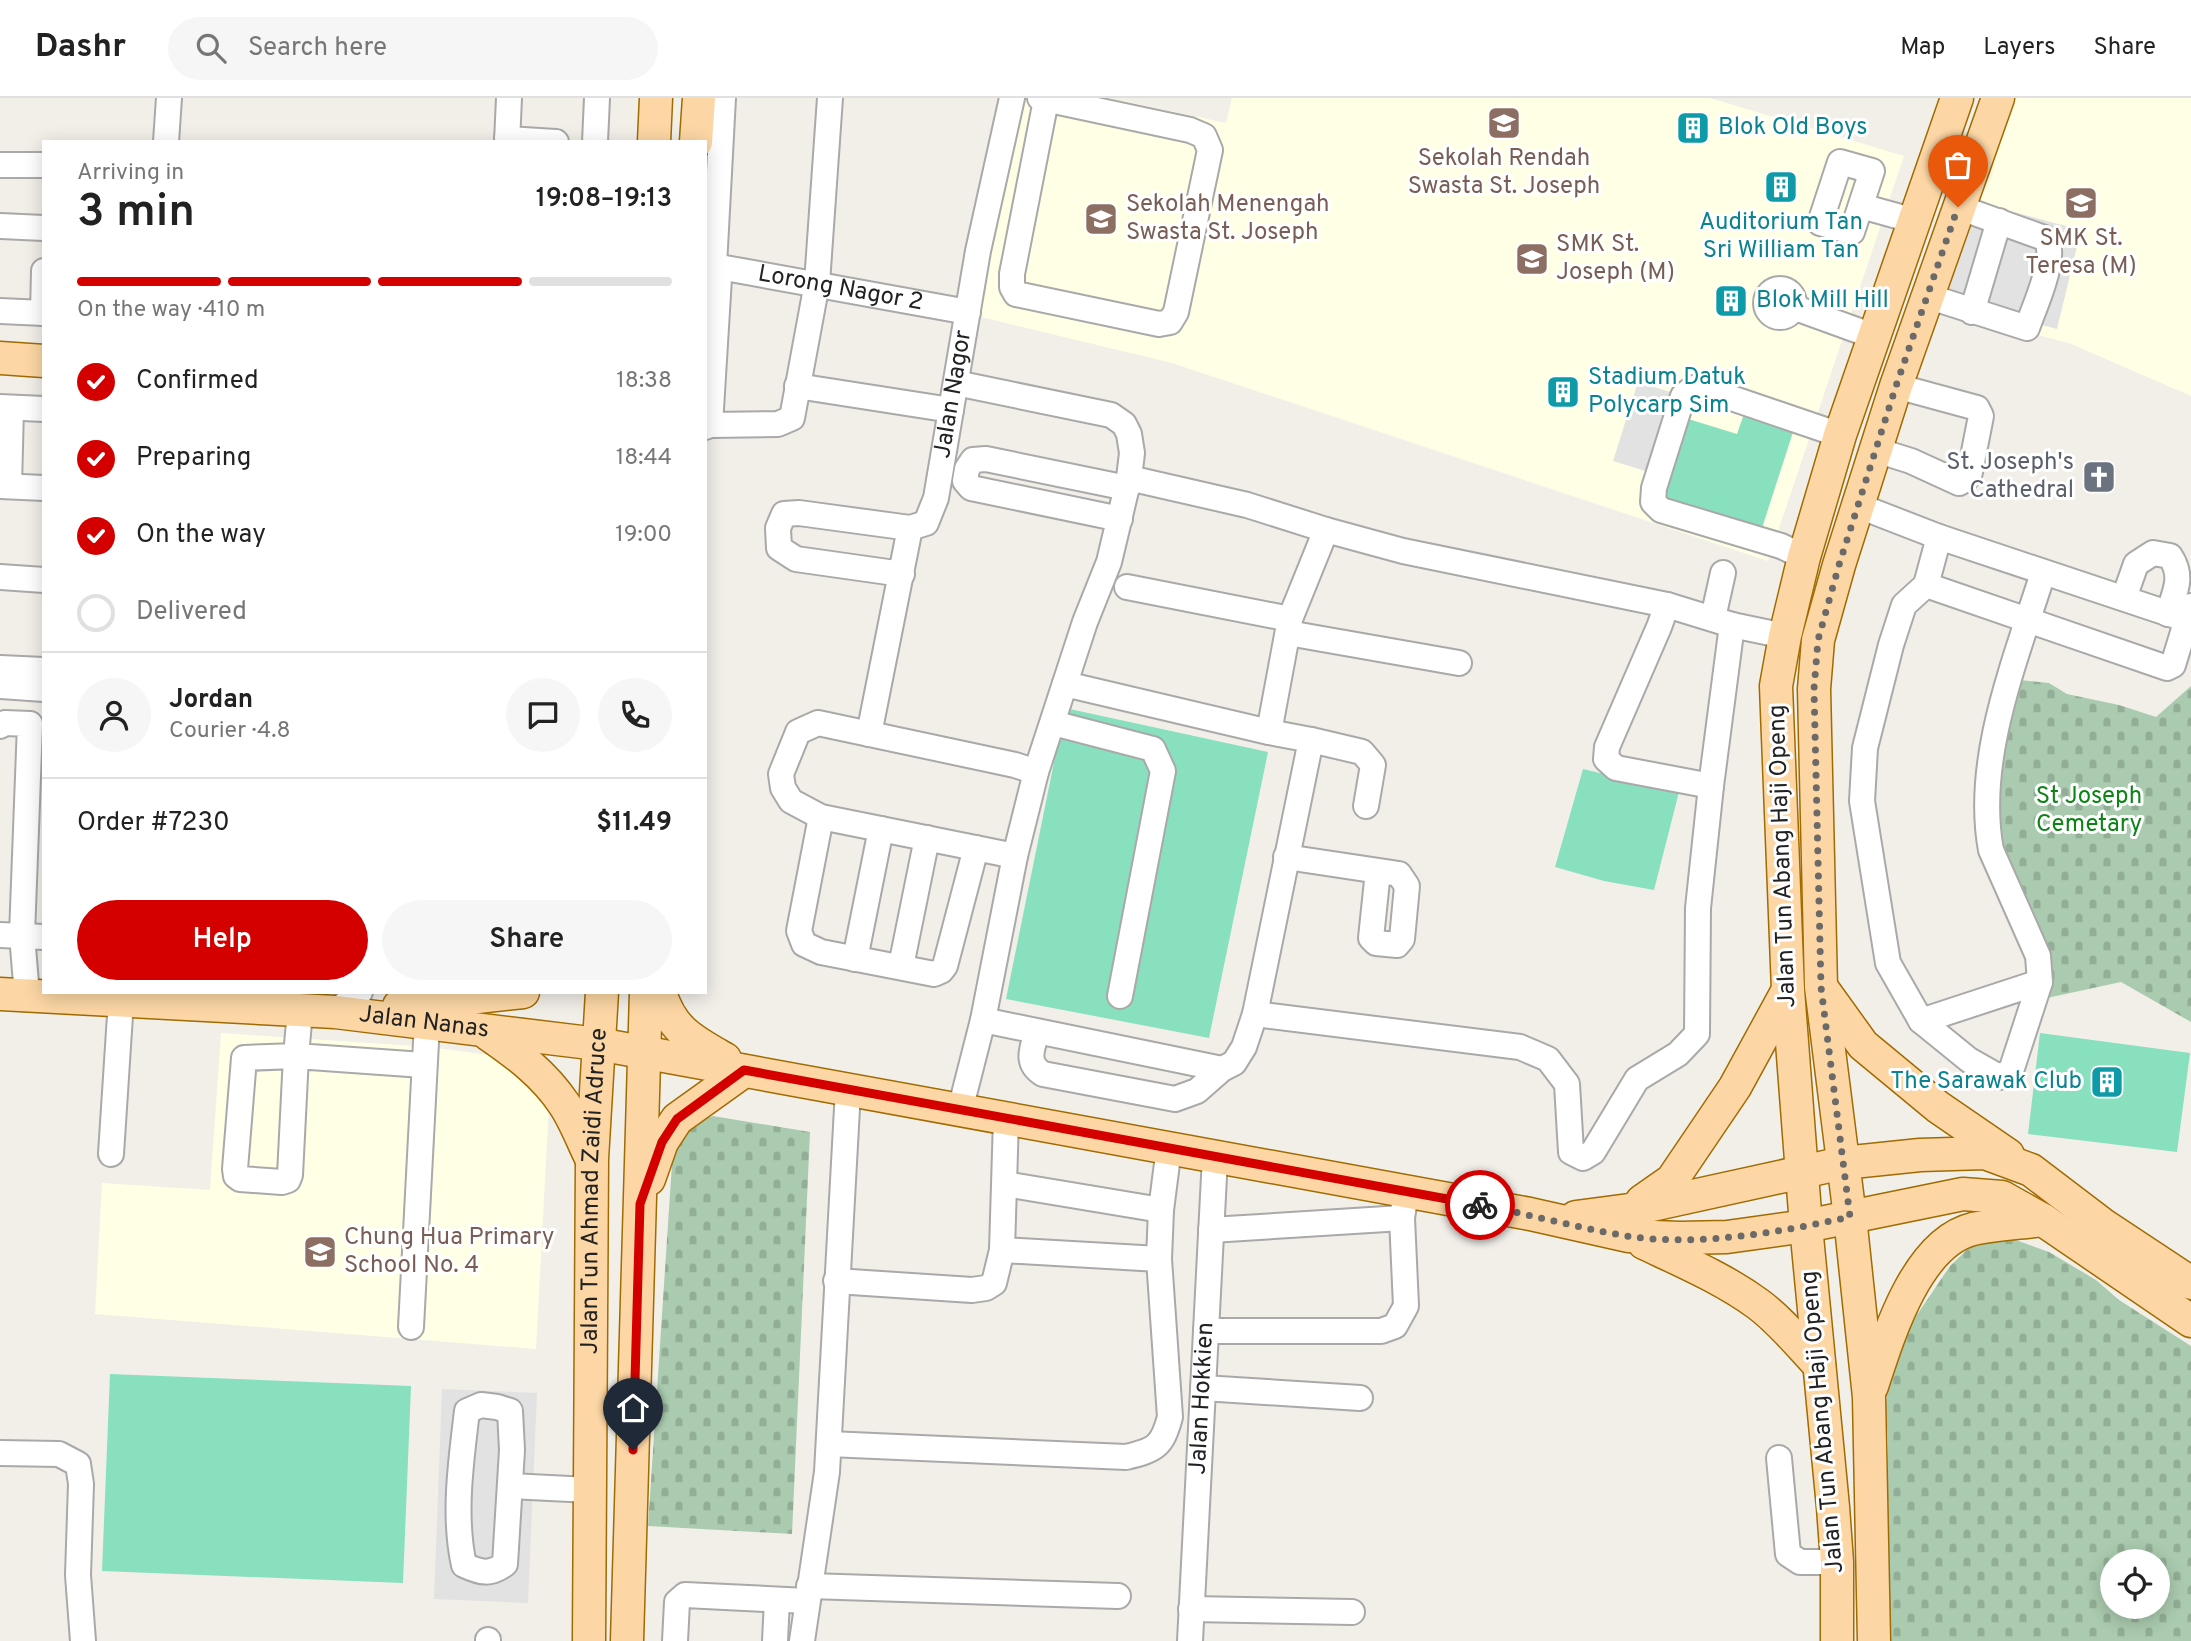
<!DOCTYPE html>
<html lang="en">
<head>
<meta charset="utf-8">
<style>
	body { margin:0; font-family:Overpass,sans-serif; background:#f6f6f6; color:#222; height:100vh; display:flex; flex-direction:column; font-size:26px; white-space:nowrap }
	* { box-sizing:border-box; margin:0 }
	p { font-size:23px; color:#767676 }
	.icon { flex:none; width:38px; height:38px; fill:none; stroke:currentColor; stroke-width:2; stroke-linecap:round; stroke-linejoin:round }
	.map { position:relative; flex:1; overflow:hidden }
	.drawer { position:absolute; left:42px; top:42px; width:665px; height:854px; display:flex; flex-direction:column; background:#fff; border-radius:0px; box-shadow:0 4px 18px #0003 }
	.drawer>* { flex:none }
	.buttons { position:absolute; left:2100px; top:1451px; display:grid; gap:14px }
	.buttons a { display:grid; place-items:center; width:70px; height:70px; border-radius:50%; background:#fff; box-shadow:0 4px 18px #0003; font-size:35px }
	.pin { position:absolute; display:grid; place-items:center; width:60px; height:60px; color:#fff; margin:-72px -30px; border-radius:50% 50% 50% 0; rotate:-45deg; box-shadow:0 0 7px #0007 }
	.pin .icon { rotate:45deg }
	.courier { position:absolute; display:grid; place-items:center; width:70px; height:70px; margin:-35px; border:5px solid #d40000; border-radius:50%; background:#fff; color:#222; box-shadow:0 2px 9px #0007 }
	.head em { font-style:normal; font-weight:600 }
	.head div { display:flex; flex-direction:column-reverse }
	.head { display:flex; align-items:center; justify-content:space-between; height:119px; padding:0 35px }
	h1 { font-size:46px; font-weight:600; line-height:52px }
	.bar { display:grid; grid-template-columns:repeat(4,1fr); gap:10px 7px; align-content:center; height:84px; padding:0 35px }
	.bar i { height:9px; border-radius:5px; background:#e0e0e0 }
	.bar .on { background:#d40000 }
	.bar p { grid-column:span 4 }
	.line { display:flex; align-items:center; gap:18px; padding:0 35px; border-top:2px solid #e0e0e0 }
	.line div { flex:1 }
	.round { display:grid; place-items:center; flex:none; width:74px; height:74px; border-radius:37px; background:#f6f6f6 }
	ol { padding:0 35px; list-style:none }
	li { display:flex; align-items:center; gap:21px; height:77px }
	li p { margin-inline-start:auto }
	li .icon { padding:7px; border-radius:50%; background:#d40000; color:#fff; stroke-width:4 }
	li:last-child { color:#767676 }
	li i { width:38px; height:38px; border:4px solid #e0e0e0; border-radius:50% }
	.action { display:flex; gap:14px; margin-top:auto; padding:14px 35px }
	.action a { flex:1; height:80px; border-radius:42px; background:#d40000; color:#fff; font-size:28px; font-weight:600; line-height:80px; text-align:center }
	.action a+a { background:#f6f6f6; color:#222 }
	header { display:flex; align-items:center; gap:42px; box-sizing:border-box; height:98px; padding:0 35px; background:#fff; border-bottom:2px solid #e0e0e0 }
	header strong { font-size:33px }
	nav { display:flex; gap:38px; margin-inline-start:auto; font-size:24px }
	.search { width:490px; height:63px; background:#f6f6f6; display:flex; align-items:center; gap:18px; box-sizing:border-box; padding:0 24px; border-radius:38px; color:#767676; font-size:26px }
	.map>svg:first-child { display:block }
	.education { fill:#ffffe5 }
	.cemetery { fill:url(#cemetery-stones); fill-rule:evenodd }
	.pitch { fill:#88e0be }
	.parking { fill:#e2e2e2 }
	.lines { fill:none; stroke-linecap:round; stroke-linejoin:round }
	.minor-casing { stroke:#a9a9a9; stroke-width:28 }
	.major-casing { stroke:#a06b00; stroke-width:35 }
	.minor { stroke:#fff; stroke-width:24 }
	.major { stroke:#fcd6a4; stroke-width:32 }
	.done { stroke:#6b6a68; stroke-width:7; stroke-dasharray:0 12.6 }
	.route { stroke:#d40000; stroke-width:9 }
	.labels { text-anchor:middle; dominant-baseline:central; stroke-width:6; stroke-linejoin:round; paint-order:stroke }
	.culture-label { font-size:24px; fill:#0d838f; stroke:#fff; text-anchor:start }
	.education-label { font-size:24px; fill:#785e54; stroke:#fff; text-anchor:start }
	.street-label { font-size:24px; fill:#222; stroke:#fff }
	.worship-label { font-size:24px; fill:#5b616d; stroke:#fff; text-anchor:end }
	.park-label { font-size:24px; fill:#0c8416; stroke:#fff }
</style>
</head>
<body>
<header>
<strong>Dashr</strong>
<div class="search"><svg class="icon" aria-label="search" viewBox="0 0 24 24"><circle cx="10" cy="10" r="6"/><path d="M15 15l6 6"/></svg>Search here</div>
<nav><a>Map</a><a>Layers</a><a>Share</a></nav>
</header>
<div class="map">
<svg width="2191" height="1543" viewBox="0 0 2191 1543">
	<defs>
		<pattern id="cemetery-stones" width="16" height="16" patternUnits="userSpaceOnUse" patternTransform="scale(1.75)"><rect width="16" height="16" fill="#aacbaf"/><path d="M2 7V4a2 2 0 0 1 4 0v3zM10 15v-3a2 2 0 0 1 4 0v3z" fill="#92ae96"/></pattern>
	</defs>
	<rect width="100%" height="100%" fill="#f2efe9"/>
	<path class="education" d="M1025 0H1110L1226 25 1232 0H1710L1904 58 1768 463 1172 265 977 218Z
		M2008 0H2191V298L2069 245 1933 210Z
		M221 935 430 949 503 959 549 1007 536 1251 95 1216 102 1085 210 1092Z"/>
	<path class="cemetery" d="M2002 580 2049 585 2067 596 2119 607 2156 619 2191 588V924L2121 884 2047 900 1988 750Z
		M713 1018 810 1034 792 1436 648 1428 673 1051 689 1029Z
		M2010 1140 2049 1154 2096 1182 2119 1202 2191 1248V1543H1884L1888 1345 1886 1309 1889 1272 1906 1233 1950 1168 1974 1145ZM2112 1463H2158V1508H2112Z"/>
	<path class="pitch" d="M1744 316 1794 331 1761 433 1660 401 1685 320 1737 336Z
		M1065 610 1268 654 1209 940 1006 901Z
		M1583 671 1679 694 1654 792 1604 783 1555 769Z
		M2040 935 2190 955 2177 1054 2028 1036Z
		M110 1276 411 1288 403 1485 102 1473Z"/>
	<path class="parking" d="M1980 105 2081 132 2057 231 1944 202Z
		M1638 284 1683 298 1658 377 1613 363Z
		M442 1291 537 1295 528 1505 434 1501Z"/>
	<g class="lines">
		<defs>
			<g id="minor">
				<path d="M1040 0 1190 32 1204 38 1210 52 1176 214 1170 224 1159 226 1016 196 1012 189V176L1046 2"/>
				<path d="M507 41 556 44"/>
				<path d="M166 44 169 0"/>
				<path d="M507 44 509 0"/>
				<path d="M595 44 597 0"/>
				<path d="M1840 64 1872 73 1852 134 1820 125Z"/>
				<path d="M0 67H44"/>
				<path d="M1861 108 1915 123"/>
				<path d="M0 128 44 130"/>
				<path id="s1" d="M705 161 714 168 968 214"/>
				<circle cx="1780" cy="205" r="14"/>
				<path d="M1927 198 2027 230C2035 207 2056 163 2047 141L1958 109"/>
				<path d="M1793 209 1873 238"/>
				<path d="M0 213 44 215"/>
				<path d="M1972 214 1999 123"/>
				<path d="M43 215 44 173"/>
				<path d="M956 285 1111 317 1124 326 1129 336 1132 355 1129 380 1109 464 1085 524 1036 674 1015 758 983 922 960 1012"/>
				<path d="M797 288 951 312"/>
				<path d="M0 309 44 311"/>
				<path d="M710 327 778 326 792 320 817 185 830 0"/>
				<path d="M705 329 710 327 719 180 714 168 723 0"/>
				<path d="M1876 352 1911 363 1959 385 1966 381 1970 374 1981 318 1977 310 1896 288"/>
				<path d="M1129 380 1247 407 1326 432 1403 453 1667 507 1732 527 1785 538"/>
				<path d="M0 388 44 390"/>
				<path d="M9 388 11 310"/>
				<path d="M1859 408 1939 439 2191 523"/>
				<path d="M1120 421 971 390 965 383 967 371 973 362 986 361 1127 390"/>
				<path d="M1939 439 1926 487 1904 507 1891 547 1865 650 1862 703 1888 865 1921 923 1969 962 1999 979 2011 973 2040 884 2038 858 1991 752C1974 661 2016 561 2043 475"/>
				<path d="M1804 459 1781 448 1661 412 1653 404 1654 390 1683 298 1693 290 1705 291 1840 337"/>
				<path d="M902 476 796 461 779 450 778 430 784 416 799 415 910 430"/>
				<path d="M0 479 44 482"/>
				<path d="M1926 487 2167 570 2173 567 2191 508"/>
				<path d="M1127 489 1290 521"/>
				<path d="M2124 500 2136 466 2153 455 2170 458C2184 479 2175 493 2168 516"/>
				<path d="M1667 507 1659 529 1607 649 1606 661 1616 670 1711 688"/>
				<path d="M1713 520 1723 475"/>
				<path d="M1288 535 1459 565"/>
				<path d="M0 570 44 572"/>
				<path d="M0 588 44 591"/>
				<path d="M1053 625 1153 651 1163 673 1120 898"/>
				<path d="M0 628 5 625 30 626 22 837 27 897"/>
				<path d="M1269 634 1290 521 1326 432"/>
				<path id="s2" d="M869 636 910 430 926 425 936 400 978 153 1012 0"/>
				<path d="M1311 642 1362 654 1373 667 1366 708"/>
				<path d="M821 719 799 833 804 846 821 854 934 876 941 873 945 868 976 750"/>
				<path d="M1015 758 821 719 791 703 783 690 781 676 798 634 818 625 1015 667 1036 674"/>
				<path d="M1286 759 1399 776 1407 788 1402 841 1397 847 1376 845 1371 840 1378 773"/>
				<path d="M0 837 44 839"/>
				<path d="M855 861 881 731"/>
				<path d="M901 868 927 740"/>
				<path d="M300 913 296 958 290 1077 288 1082 282 1084 240 1081 236 1078 235 1071 244 960 296 958 423 967"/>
				<path d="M335 914 360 894"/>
				<path d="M1255 916 1520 949 1548 961 1567 986 1571 1054 1583 1060 1593 1054 1637 981 1678 956 1697 936 1698 810 1711 688 1732 527"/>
				<path d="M983 922 1222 971"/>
				<path d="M1921 923 2040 884"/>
				<path d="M1037 934C1032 951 1025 965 1043 976L1175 1001 1197 993 1222 971 1234 965 1244 949 1255 916 1311 642 1269 634 1065 586"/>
				<path d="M111 1056 121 902"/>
				<path d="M1005 1086 1161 1112"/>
				<path d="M1211 1132 1402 1120"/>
				<path d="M1002 1152 1159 1161"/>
				<path d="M836 1183 972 1192 986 1190 994 1185 1002 1152 1006 1021"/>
				<path d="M411 1229 427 925"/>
				<path d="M1206 1233H1381L1395 1228 1406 1208 1402 1120 1406 1094"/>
				<path d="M1203 1290 1360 1300"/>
				<path d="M481 1307 497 1309 510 1313 512 1352 505 1466C490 1477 481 1475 464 1467 453 1418 461 1363 467 1313Z"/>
				<path d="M829 1346 1126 1359C1155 1352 1162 1349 1170 1319L1159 1161 1161 1112 1169 1050"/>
				<path d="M0 1355 59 1356 78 1366 81 1386 78 1477 83 1543"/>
				<path d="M1779 1360 1788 1456 1800 1464H1837"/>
				<path d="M510 1388 590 1392"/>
				<path d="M809 1488 1118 1498"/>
				<path d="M1191 1511 1352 1514"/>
				<path d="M488 1543V1542"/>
				<path d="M675 1543 677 1504 685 1497 807 1503"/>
				<path d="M775 1543 777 1502"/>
				<path d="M802 1543 827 1374 848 992"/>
				<path id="s3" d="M1190 1543 1215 1059"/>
			</g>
			<g id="major">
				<path d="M654 44 656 0"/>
				<path d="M696 44 699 0"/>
				<path d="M0 260 44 263"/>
				<path d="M1822 890 1863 947 1938 1009 2008 1057"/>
				<path d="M660 894C671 932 693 943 725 961"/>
				<path id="s4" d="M0 896 335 914 598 946 1530 1116 1628 1138 1680 1140 1727 1139 1806 1128 1963 1096 2002 1099 2043 1122 2191 1223"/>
				<path d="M399 908 523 894"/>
				<path d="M488 936C517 956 544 976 564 1006 575 1022 582 1042 591 1060"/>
				<path d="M649 1081 662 1044 677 1021 744 973"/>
				<path d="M1642 1103 1672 1082 1735 989 1788 892"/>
				<path d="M1576 1119 1629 1112 1843 1065 1920 1057 1985 1055 2031 1072 2102 1126 2191 1185"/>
				<path d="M1644 1145C1682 1163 1724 1181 1758 1206 1781 1223 1800 1247 1819 1267"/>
				<path d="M1872 1288C1888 1239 1916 1145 1973 1131 1996 1126 2020 1125 2043 1122"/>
				<path id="s5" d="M589 1543 592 1061 602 894"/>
				<path d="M627 1543 646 894"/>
				<path d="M1837 1543V1464L1833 1409 1806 1128 1788 892 1776 588 1785 538 1804 459 1840 337 1957 0"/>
				<path d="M1874 1543 1869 1299 1850 1119 1821 889 1814 591 1818 542 1839 467 1896 288 1998 0"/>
			</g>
		</defs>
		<use href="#minor" class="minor-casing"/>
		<use href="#major" class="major-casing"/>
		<use href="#minor" class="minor"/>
		<use href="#major" class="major"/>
	</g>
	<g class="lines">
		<path class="done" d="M1480 1107C1529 1116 1577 1130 1627 1138 1698 1149 1780 1134 1850 1119L1821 889 1814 591 1818 542 1839 467 1896 288 1958 109"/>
		<path class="route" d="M633 1352 640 1106 662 1044 677 1021 744 972 1480 1107"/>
	</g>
	<defs>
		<symbol id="school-square" viewBox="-11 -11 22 22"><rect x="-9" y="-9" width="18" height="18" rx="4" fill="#8d6e63" stroke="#fff"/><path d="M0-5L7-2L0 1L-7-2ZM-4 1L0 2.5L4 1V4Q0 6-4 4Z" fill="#fff"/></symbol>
		<symbol id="building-square" viewBox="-11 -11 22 22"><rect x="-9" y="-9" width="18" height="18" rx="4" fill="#0f9aa8" stroke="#fff"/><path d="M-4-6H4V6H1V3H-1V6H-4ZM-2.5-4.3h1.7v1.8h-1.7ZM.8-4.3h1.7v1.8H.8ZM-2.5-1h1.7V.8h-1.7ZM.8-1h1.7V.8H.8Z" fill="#fff"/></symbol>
		<symbol id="church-square" viewBox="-11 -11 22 22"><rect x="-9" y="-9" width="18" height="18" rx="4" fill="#6b7280" stroke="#fff"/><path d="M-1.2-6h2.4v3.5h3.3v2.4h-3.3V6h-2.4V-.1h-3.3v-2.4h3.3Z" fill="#fff"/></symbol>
	</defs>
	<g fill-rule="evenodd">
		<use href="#school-square" x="1485" y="6" width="38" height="38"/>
		<use href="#building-square" x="1674" y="11" width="38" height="38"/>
		<use href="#building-square" x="1762" y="70" width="38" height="38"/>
		<use href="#school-square" x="2062" y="86" width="38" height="38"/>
		<use href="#school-square" x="1082" y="102" width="38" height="38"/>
		<use href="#school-square" x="1513" y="142" width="38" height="38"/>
		<use href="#building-square" x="1712" y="184" width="38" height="38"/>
		<use href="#building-square" x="1544" y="275" width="38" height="38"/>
		<use href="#church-square" x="2080" y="360" width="38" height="38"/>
		<use href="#building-square" x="2088" y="965" width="38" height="38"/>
		<use href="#school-square" x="301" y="1135" width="38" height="38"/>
	</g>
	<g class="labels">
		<g class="culture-label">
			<text x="1718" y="30">Blok Old Boys</text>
			<text x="1781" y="125" text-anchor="middle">Auditorium Tan<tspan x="1781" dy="28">Sri William Tan</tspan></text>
			<text x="1756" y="203">Blok Mill Hill</text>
			<text x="1588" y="280">Stadium Datuk<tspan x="1588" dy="28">Polycarp Sim</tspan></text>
			<text x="2082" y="984" text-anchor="end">The Sarawak Club</text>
		</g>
		<g class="education-label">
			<text x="1504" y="61" text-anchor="middle">Sekolah Rendah<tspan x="1504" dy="28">Swasta St. Joseph</tspan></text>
			<text x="1126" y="107">Sekolah Menengah<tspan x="1126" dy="28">Swasta St. Joseph</tspan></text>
			<text x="2081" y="141" text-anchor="middle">SMK St.<tspan x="2081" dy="28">Teresa (M)</tspan></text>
			<text x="1556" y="147">SMK St.<tspan x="1556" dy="28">Joseph (M)</tspan></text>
			<text x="344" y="1140">Chung Hua Primary<tspan x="344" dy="28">School No. 4</tspan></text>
		</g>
		<g class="street-label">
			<text stroke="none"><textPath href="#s1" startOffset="140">Lorong Nagor 2</textPath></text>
			<text stroke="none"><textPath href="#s2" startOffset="359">Jalan Nagor</textPath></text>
			<text transform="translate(1783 758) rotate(-92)">Jalan Tun Abang Haji Openg</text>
			<text stroke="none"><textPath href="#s4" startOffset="425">Jalan Nanas</textPath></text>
			<text stroke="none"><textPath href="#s5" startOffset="450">Jalan Tun Ahmad Zaidi Adruce</textPath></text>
			<text stroke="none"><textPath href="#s3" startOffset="243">Jalan Hokkien</textPath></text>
			<text transform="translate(1823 1324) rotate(-95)">Jalan Tun Abang Haji Openg</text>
		</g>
		<g class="worship-label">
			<text x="2074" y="365">St. Joseph's<tspan x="2074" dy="28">Cathedral</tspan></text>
		</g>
		<g class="park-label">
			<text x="2089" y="699">St Joseph<tspan x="2089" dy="28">Cemetary</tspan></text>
		</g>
	</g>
</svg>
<div class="buttons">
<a><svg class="icon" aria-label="locate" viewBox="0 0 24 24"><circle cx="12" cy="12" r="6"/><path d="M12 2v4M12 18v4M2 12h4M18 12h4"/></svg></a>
</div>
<div class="pin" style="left:1958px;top:109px;background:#ea580c"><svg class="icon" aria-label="bag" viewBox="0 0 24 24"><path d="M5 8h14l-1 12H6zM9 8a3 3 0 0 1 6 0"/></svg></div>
<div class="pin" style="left:633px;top:1352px;background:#1f2937"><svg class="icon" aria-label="home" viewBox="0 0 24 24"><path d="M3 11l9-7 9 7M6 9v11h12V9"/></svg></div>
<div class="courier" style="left:1480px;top:1107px"><svg class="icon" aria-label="bike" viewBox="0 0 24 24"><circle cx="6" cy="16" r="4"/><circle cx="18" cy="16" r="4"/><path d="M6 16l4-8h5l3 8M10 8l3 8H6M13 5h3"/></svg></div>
<section class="drawer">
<div class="head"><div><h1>3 min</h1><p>Arriving in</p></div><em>19:08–19:13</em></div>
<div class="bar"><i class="on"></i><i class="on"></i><i class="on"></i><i></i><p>On the way · 410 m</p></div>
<ol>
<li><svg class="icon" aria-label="check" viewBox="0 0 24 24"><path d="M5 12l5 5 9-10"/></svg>Confirmed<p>18:38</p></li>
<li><svg class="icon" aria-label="check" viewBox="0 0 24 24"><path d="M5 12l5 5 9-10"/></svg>Preparing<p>18:44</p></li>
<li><svg class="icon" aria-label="check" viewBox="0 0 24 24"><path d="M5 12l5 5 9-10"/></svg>On the way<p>19:00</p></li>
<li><i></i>Delivered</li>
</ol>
<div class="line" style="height:126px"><a class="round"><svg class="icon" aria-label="person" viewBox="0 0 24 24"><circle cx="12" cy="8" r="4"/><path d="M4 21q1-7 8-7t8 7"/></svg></a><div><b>Jordan</b><p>Courier · 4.8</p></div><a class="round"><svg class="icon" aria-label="chat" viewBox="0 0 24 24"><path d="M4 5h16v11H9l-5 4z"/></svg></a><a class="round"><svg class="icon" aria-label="phone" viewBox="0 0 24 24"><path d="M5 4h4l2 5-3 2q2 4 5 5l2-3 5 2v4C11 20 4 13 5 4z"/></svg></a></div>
<div class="line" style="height:91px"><div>Order #7230</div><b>$11.49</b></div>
<div class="action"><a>Help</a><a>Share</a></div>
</section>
</div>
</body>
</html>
